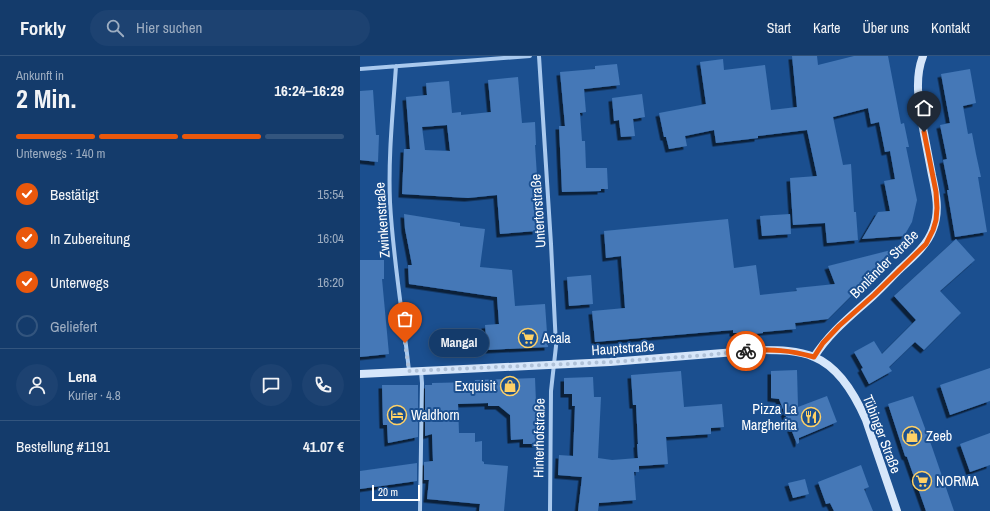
<!DOCTYPE html>
<html lang="de">
<head>
<meta charset="utf-8">
<style>
	body { margin:0; font-family:"Archivo Narrow",sans-serif; background:#1d4271; color:#f1f3f6; height:100vh; display:flex; flex-direction:column; font-size:15px; white-space:nowrap }
	* { box-sizing:border-box; margin:0 }
	p { font-size:13px; color:#9dadc1 }
	.icon { flex:none; width:22px; height:22px; fill:none; stroke:currentColor; stroke-width:2; stroke-linecap:round; stroke-linejoin:round }
	.map { position:relative; flex:1; overflow:hidden }
	.panel { display:flex; flex-direction:column; background:#143b6b; width:360px }
	.panel>* { flex:none }
	.scale { position:absolute; left:12px; bottom:10px; width:48px; box-sizing:border-box; padding-left:4px; border:2px solid #fff; border-top:0; font-size:11px; line-height:14px; white-space:nowrap; color:#fff; -webkit-text-stroke:3px #1b4f8f; paint-order:stroke }
	.pin { position:absolute; display:grid; place-items:center; width:34px; height:34px; color:#fff; margin:-41px -17px; border-radius:50% 50% 50% 0; rotate:-45deg; box-shadow:0 0 4px #0007 }
	.pin .icon { rotate:45deg }
	.courier { position:absolute; display:grid; place-items:center; width:40px; height:40px; margin:-20px; border:3px solid #ea580c; border-radius:50%; background:#fff; color:#222; box-shadow:0 1px 5px #0007 }
	.bubble { position:absolute; height:28px; border-radius:14px; background:#143b6b; box-shadow:0 2px 10px #0003,0 0 0 1px #33557e; font-size:13px; font-weight:700; line-height:28px; text-align:center }
	.headline em { font-style:normal; font-weight:700 }
	.headline div { display:flex; flex-direction:column-reverse }
	.headline { display:flex; align-items:center; justify-content:space-between; height:68px; padding:0 16px }
	h1 { font-size:26px; font-weight:700; line-height:30px }
	.bar { display:grid; grid-template-columns:repeat(4,1fr); gap:6px 4px; align-content:center; height:48px; padding:0 16px }
	.bar i { height:5px; border-radius:3px; background:#33557e }
	.bar .current { background:#ea580c }
	.bar p { grid-column:span 4 }
	.line { display:flex; align-items:center; gap:10px; padding:0 16px; border-top:1px solid #33557e }
	.line div { flex:1 }
	.round { display:grid; place-items:center; flex:none; width:42px; height:42px; border-radius:21px; background:#1d4271 }
	ol { padding:0 16px; list-style:none }
	li { display:flex; align-items:center; gap:12px; height:44px }
	li p { margin-inline-start:auto }
	li .icon { padding:4px; border-radius:50%; background:#ea580c; color:#fff; stroke-width:4 }
	li:last-child { color:#9dadc1 }
	li i { width:22px; height:22px; border:2px solid #33557e; border-radius:50% }
	header { display:flex; align-items:center; gap:24px; box-sizing:border-box; height:56px; padding:0 20px; background:#143b6b; border-bottom:1px solid #33557e }
	header strong { font-size:19px }
	nav { display:flex; gap:22px; margin-inline-start:auto; font-size:14px }
	.search { width:280px; height:36px; background:#1d4271; display:flex; align-items:center; gap:10px; box-sizing:border-box; padding:0 14px; border-radius:22px; color:#9dadc1; font-size:15px }
	main { display:flex; flex:1; min-height:0 }
	.map>svg:first-child { display:block }
	.building { fill:#4478b7; fill-rule:evenodd; filter:url(#shadow) }
	.lines { fill:none; stroke-linecap:round; stroke-linejoin:round }
	.street { stroke:#a9c9ee; stroke-width:4 }
	.secondary { stroke:#d6e6fa; stroke-width:8 }
	.done { stroke:#afc1d8; stroke-width:4; stroke-dasharray:0 7.2 }
	.route { stroke:#ea580c; stroke-width:5 }
	.labels { text-anchor:middle; dominant-baseline:central; stroke-width:4; stroke-linejoin:round; paint-order:stroke }
	.street-label { font-size:14px; fill:#fff; stroke:#1b4f8f }
	.poi-label { font-size:14px; fill:#fff; stroke:#1b4f8f; text-anchor:start }
</style>
</head>
<body>
<header>
<strong>Forkly</strong>
<div class="search"><svg class="icon" aria-label="search" viewBox="0 0 24 24"><circle cx="10" cy="10" r="6"/><path d="M15 15l6 6"/></svg>Hier suchen</div>
<nav><a>Start</a><a>Karte</a><a>Über uns</a><a>Kontakt</a></nav>
</header>
<main>
<section class="panel">
<div class="headline"><div><h1>2 Min.</h1><p>Ankunft in</p></div><em>16:24–16:29</em></div>
<div class="bar"><i class="current"></i><i class="current"></i><i class="current"></i><i></i><p>Unterwegs · 140 m</p></div>
<ol>
<li><svg class="icon" aria-label="check" viewBox="0 0 24 24"><path d="M5 12l5 5 9-10"/></svg>Bestätigt<p>15:54</p></li>
<li><svg class="icon" aria-label="check" viewBox="0 0 24 24"><path d="M5 12l5 5 9-10"/></svg>In Zubereitung<p>16:04</p></li>
<li><svg class="icon" aria-label="check" viewBox="0 0 24 24"><path d="M5 12l5 5 9-10"/></svg>Unterwegs<p>16:20</p></li>
<li><i></i>Geliefert</li>
</ol>
<div class="line" style="height:72px"><a class="round"><svg class="icon" aria-label="person" viewBox="0 0 24 24"><circle cx="12" cy="8" r="4"/><path d="M4 21q1-7 8-7t8 7"/></svg></a><div><b>Lena</b><p>Kurier · 4.8</p></div><a class="round"><svg class="icon" aria-label="chat" viewBox="0 0 24 24"><path d="M4 5h16v11H9l-5 4z"/></svg></a><a class="round"><svg class="icon" aria-label="phone" viewBox="0 0 24 24"><path d="M5 4h4l2 5-3 2q2 4 5 5l2-3 5 2v4C11 20 4 13 5 4z"/></svg></a></div>
<div class="line" style="height:52px"><div>Bestellung #1191</div><b>41.07 €</b></div>
</section>
<div class="map">
<svg width="630" height="455" viewBox="0 0 630 455">
	<defs>
		<filter id="shadow"><feDropShadow dx="-3.5" dy="3.5" stdDeviation="0" flood-color="#0009"/></filter>
	</defs>
	<rect width="100%" height="100%" fill="#1b4f8f"/>
	<path class="building" d="M432 0H457L458 9 494 0H528L541 68 544 67 549 91H546L557 144 552 166 544 180 502 183 518 156 530 155 524 125 535 123 530 95 525 96 519 66 511 68 508 52 473 61 483 109 491 108 494 156H496L498 184 467 187 465 167 433 169 430 122 457 120 447 74 398 80V82L356 87 354 74 325 80 327 90 309 93 306 81H304L299 57 346 48 340 6 363 3 364 14 405 9 411 54 437 51Z
		M257 8 260 29 224 33 226 56 220 57 222 85H225L226 112H247L248 133H241V135L202 136 199 70H205L200 16 235 13V10Z
		M610 13 616 47 603 50 608 78 612 77 616 98 621 121H618L627 176 595 181 587 134H589L583 104 587 103 580 69 590 67 581 18Z
		M158 21 162 67 175 66 176 89H175L178 136H173L176 175 140 178 137 139 108 142 42 138 44 93H50L46 41 67 39 66 27 89 25 92 57 101 56V59L131 56 128 24ZM87 69 90 95 65 94 62 71Z
		M13 34 16 79H19L18 106 0 104V35Z
		M282 38 285 61 273 63 275 80 261 81 259 64 254 65 252 42Z
		M44 158 100 167V170L125 173 120 211 152 214 155 250 185 248 188 291 127 294 125 269 139 268 137 241 49 228 48 209H52L45 173Z
		M430 158 431 178 402 180 400 160Z
		M368 163 374 212 396 209 400 239 437 235 436 232 475 228 468 210 539 192 468 263 435 267 436 273 403 276V277L377 280V277H373V274L235 286 232 255 265 252 261 200 246 202 244 175Z
		M596 183 615 204 580 235 601 257 564 294 555 286 529 311 532 315 509 328 501 313 503 312 494 296 514 285 522 298 556 264 534 240Z
		M0 204H24V223H22L29 298 0 301Z
		M231 219 233 248 209 250 207 221Z
		M630 312V345L590 359 580 329Z
		M437 314 438 351 467 340 477 366 439 382V387L437 388 419 343 411 342V315Z
		M321 315 324 351 362 348 364 371 351 372V378L306 381 308 408 279 410V416H274L276 444 239 447 238 455H218L222 421 198 419 199 399 213 400 215 350H212V338H204V322L233 321 234 341H241L238 402 252 404 278 402 277 388H278L276 349H273L271 319Z
		M175 322 177 371H180V388H163V383L151 384 150 359 139 350H128V347L98 348 99 377H115V386L122 385V405L124 406V408L148 410 144 455H119L120 448 67 443 69 424H64V406L73 405 72 378 65 380V329H72V327L115 326V324Z
		M22 329H58V381L28 387 27 369H23Z
		M553 340 572 391 594 455H566L547 401 545 400 528 348Z
		M630 377V409L610 416 600 388Z
		M57 407V425L0 433V415Z
		M501 409 509 431 504 433 513 455H474L470 447 466 448 458 426Z
		M445 423 449 438 433 442 428 427Z"/>
	<g class="lines">
		<path class="street" d="M179 0 191 188 196 290 191 335 190 455
			M36 10C33 55 28 101 30 146 33 203 43 259 49 315
			M0 13 170 0
			M60 455 62 327 61 315"/>
		<path class="secondary" d="M454 301C471 275 491 260 513 240 522 232 530 223 539 214 552 202 567 190 573 173 580 155 576 137 572 119 569 103 566 87 563 72 559 48 554 23 563 0
			M0 318 250 306 401 294C418 294 438 294 454 301 479 311 496 341 506 364L537 455"/>
	</g>
	<g class="lines">
		<path class="done" d="M45 287 49 315 250 306 346 299 386 295"/>
		<path class="route" d="M386 295C412 293 430 294 454 301L463 287 479 270 514 239 566 188 573 174 576 164 577 152 576 136 564 76"/>
	</g>
	<defs>
		<symbol id="supermarket-ring" viewBox="-11 -11 22 22"><circle r="9.5" fill="#1b4f8f" stroke="#ffd166" stroke-width="1.5"/><path d="M-6-5.5h2.5l.6 2H6L4.5 2H-2.5L-4.4-4H-6ZM-1.5 3.2a1.3 1.3 0 1 0 .1 0ZM3 3.2a1.3 1.3 0 1 0 .1 0Z" fill="#ffd166"/></symbol>
		<symbol id="shop-ring" viewBox="-11 -11 22 22"><circle r="9.5" fill="#1b4f8f" stroke="#ffd166" stroke-width="1.5"/><path d="M-5-2.5h2.3a2.7 3.5 0 0 1 5.4 0H5L5.5 6h-11ZM-1.5-2.5h3a1.5 2.3 0 0 0-3 0Z" fill="#ffd166"/></symbol>
		<symbol id="hotel-ring" viewBox="-11 -11 22 22"><circle r="9.5" fill="#1b4f8f" stroke="#ffd166" stroke-width="1.5"/><path d="M-6-4.5h1.5V1H6V5H4.5V3h-9V5H-6ZM-4 0a1.8 1.8 0 1 1 3.6 0ZM.5 0V-2.5h3Q6-2.5 6 0Z" fill="#ffd166"/></symbol>
		<symbol id="restaurant-ring" viewBox="-11 -11 22 22"><circle r="9.5" fill="#1b4f8f" stroke="#ffd166" stroke-width="1.5"/><path d="M-5-6h1v4h1v-4h1v4h1v-4h1v5L-1.5 .5V6h-2V.5L-5-1ZM5-6V6H3V1.5H1.5Q1.5-4 5-6Z" fill="#ffd166"/></symbol>
	</defs>
	<g fill-rule="evenodd">
		<use href="#supermarket-ring" x="157" y="271" width="22" height="22"/>
		<use href="#shop-ring" x="139" y="319" width="22" height="22"/>
		<use href="#hotel-ring" x="26" y="348" width="22" height="22"/>
		<use href="#restaurant-ring" x="440" y="350" width="22" height="22"/>
		<use href="#shop-ring" x="541" y="369" width="22" height="22"/>
		<use href="#supermarket-ring" x="551" y="414" width="22" height="22"/>
	</g>
	<g class="labels">
		<g class="street-label">
			<text transform="translate(178 155) rotate(-94)">Untertorstraße</text>
			<text transform="translate(22 164) rotate(-94)">Zwinkenstraße</text>
			<text transform="translate(524 208) rotate(-45)">Bonländer Straße</text>
			<text transform="translate(263 292) rotate(-4)">Hauptstraße</text>
			<text transform="translate(522 378) rotate(69)">Tübinger Straße</text>
			<text transform="translate(179 382) rotate(-89)">Hinterhofstraße</text>
		</g>
		<g class="poi-label">
			<text x="182" y="282">Acala</text>
			<text x="136" y="330" text-anchor="end">Exquisit</text>
			<text x="437" y="353" text-anchor="end">Pizza La<tspan x="437" dy="16">Margherita</tspan></text>
			<text x="51" y="359">Waldhorn</text>
			<text x="566" y="380">Zeeb</text>
			<text x="576" y="425">NORMA</text>
		</g>
	</g>
</svg>
<div class="scale">20 m</div>
<div class="pin" style="left:45px;top:287px;background:#ea580c"><svg class="icon" aria-label="bag" viewBox="0 0 24 24"><path d="M5 8h14l-1 12H6zM9 8a3 3 0 0 1 6 0"/></svg></div>
<div class="pin" style="left:564px;top:76px;background:#1f2937"><svg class="icon" aria-label="home" viewBox="0 0 24 24"><path d="M3 11l9-7 9 7M6 9v11h12V9"/></svg></div>
<div class="courier" style="left:386px;top:295px"><svg class="icon" aria-label="bike" viewBox="0 0 24 24"><circle cx="6" cy="16" r="4"/><circle cx="18" cy="16" r="4"/><path d="M6 16l4-8h5l3 8M10 8l3 8H6M13 5h3"/></svg></div>
<div class="bubble" style="left:69px;top:273px;width:60px">Mangal</div>
</div>
</main>
</body>
</html>
